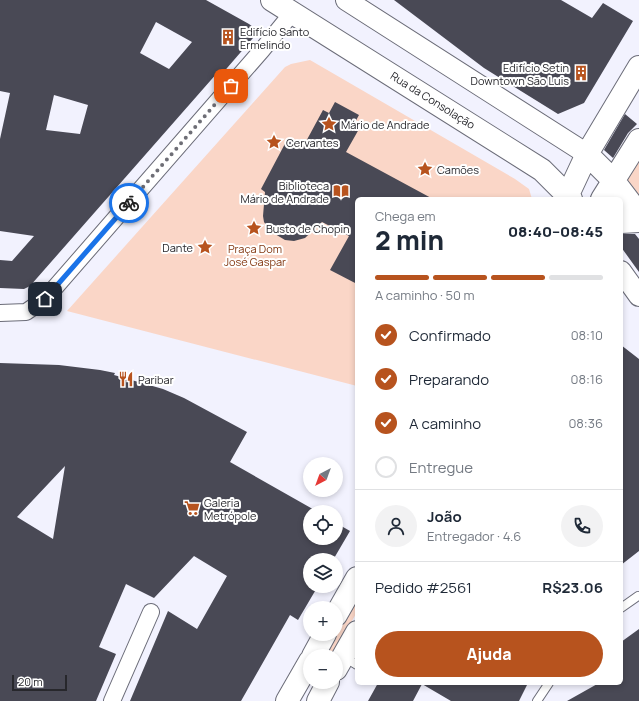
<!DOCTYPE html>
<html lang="pt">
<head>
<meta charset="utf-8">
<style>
	body { margin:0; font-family:Manrope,sans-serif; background:#f2f2f3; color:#1f2937; height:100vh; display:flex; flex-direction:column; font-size:15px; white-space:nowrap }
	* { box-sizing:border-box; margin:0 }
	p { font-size:13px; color:#747a83 }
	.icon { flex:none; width:22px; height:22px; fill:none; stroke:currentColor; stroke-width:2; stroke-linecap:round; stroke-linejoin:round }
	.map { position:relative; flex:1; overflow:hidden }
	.panel { position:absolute; left:355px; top:197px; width:268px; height:488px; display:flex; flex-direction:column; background:#fff; border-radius:6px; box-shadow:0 2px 6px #0003 }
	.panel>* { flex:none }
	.needle { width:26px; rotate:221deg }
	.controls { position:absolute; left:303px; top:457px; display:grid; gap:8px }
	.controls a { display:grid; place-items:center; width:40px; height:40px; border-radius:50%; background:#fff; box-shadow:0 2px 6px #0003; font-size:20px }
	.scale { position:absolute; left:12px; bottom:10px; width:55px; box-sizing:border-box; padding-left:4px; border:2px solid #27272c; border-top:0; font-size:11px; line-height:14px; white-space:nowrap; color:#27272c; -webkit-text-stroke:3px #fff; paint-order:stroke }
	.pin { position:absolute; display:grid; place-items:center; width:34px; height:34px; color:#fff; margin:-17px; border-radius:8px; box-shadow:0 2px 6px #0006 }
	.courier { position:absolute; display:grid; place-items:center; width:40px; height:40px; margin:-20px; border:3px solid #1a73e8; border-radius:50%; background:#fff; color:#222; box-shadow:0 1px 5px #0007 }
	.head em { font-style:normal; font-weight:800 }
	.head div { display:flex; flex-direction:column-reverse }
	.head { display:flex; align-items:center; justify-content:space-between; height:68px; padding:0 20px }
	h1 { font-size:26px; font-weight:800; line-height:30px }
	.bar { display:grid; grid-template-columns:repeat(4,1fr); gap:6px 4px; align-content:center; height:48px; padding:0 20px }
	.bar i { height:5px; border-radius:3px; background:#e0e1e3 }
	.bar .selected { background:#b7531e }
	.bar p { grid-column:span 4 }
	.line { display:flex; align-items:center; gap:10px; padding:0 20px; border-top:1px solid #e0e1e3 }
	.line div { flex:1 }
	.round { display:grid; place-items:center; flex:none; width:42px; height:42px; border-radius:21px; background:#f2f2f3 }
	ol { padding:0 20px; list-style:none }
	li { display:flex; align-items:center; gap:12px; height:44px }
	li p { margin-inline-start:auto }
	li .icon { padding:4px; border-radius:50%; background:#b7531e; color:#fff; stroke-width:4 }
	li:last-child { color:#747a83 }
	li i { width:22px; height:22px; border:2px solid #e0e1e3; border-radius:50% }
	.primary-button { display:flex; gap:8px; margin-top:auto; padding:8px 20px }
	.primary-button a { flex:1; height:46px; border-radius:24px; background:#b7531e; color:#fff; font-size:16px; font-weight:800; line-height:46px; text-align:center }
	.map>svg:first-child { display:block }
	.green { fill:#fad6c7 }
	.building { fill:#494955; fill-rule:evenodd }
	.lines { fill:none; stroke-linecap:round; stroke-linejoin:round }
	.service-casing { stroke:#6b6c78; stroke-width:10 }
	.minor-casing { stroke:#6b6c78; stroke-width:18 }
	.tertiary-casing { stroke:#6b6c78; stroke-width:22 }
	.secondary-casing { stroke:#6b6c78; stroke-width:24 }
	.service { stroke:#fff; stroke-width:8 }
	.minor { stroke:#fff; stroke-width:16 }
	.tertiary { stroke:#fff; stroke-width:20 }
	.secondary { stroke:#fff; stroke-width:22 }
	.done { stroke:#6e6e76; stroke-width:4; stroke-dasharray:0 7.2 }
	.route { stroke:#1a73e8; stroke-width:5 }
	.labels { text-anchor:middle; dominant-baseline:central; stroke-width:4; stroke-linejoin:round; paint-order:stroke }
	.poi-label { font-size:11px; fill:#27272c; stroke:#fff; text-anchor:start }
	.street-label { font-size:11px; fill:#27272c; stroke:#fff }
	.park-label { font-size:11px; fill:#823710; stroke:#fff }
</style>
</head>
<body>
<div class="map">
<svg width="639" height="701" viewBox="0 0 639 701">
	<rect width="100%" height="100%" fill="#f2f2fe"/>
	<path class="green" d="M310 60 515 179 529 189 532 199H357V386L67 311 285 67 291 64Z
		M639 161V195L627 179Z
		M357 597V612L332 656H324Z"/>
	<path class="building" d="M0 0H206L249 24 253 27 254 34 253 38 221 75 218 72 30 286 24 289 0 288V260L12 261 34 236 0 231V139L10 93 0 91ZM156 22 192 42 169 69 140 53ZM54 95 88 105 80 134 46 130Z
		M394 0H561L592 18 603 3 633 21 584 103 558 114 484 68Z
		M335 102 359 115 353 126 359 129 346 152 433 199H357V284L330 270 349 236 322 222 305 238 294 241 285 240 270 231 264 222 263 216 265 192 261 189 288 138 303 147 323 110 329 113Z
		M625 114 637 124 628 133 613 158 604 150Z
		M621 234H635L639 239V272L621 247Z
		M621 345 639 359V551L621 565Z
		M0 363 59 365 100 370 115 373 114 375 163 389 184 398 247 432 230 462 318 512H310V538H336V523L350 531 333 560H310V586H318L298 620 290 615 241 701H130L168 611 197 629 227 576 194 556 154 598 126 584 99 647 116 654 96 701H0ZM65 466 53 539 17 517Z
		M639 629V701H567L599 683H621V642Z
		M378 683H528L519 701H451L422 684 413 701H368Z"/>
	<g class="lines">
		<defs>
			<path id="service" d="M621 608 638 596
				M344 657 357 665
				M537 701 549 683"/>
			<path id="minor" d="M0 313 26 312 45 299 262 50 293 12
				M112 701 151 612"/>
			<path id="tertiary" d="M346 0 587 154
				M621 271 639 296"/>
			<path id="secondary" d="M272 0 542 170 571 199
				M587 154 613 180 639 214
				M566 199 587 154 639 67
				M602 199 639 140
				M621 222 639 221
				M336 615 357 578
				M313 656 325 634
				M336 669 357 632
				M287 701 310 661
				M318 701 328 682"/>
		</defs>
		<use href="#service" class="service-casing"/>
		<use href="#minor" class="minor-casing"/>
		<use href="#tertiary" class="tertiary-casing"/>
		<use href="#secondary" class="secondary-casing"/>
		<use href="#service" class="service"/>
		<use href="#minor" class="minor"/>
		<use href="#tertiary" class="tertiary"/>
		<use href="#secondary" class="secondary"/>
	</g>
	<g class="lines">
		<path class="done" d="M129 203 231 86"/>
		<path class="route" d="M45 299 129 203"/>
	</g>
	<defs>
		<symbol id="building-bare" viewBox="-9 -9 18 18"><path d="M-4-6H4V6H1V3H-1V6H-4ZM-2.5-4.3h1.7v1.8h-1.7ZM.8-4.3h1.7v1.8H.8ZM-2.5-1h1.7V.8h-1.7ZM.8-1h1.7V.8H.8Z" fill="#b7531e" stroke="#fff" stroke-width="2.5" paint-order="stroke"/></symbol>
		<symbol id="sight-bare" viewBox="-9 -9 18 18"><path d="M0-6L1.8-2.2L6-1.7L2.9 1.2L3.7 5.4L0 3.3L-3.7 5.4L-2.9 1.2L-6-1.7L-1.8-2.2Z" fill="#b7531e" stroke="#fff" stroke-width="2.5" paint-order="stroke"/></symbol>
		<symbol id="library-bare" viewBox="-9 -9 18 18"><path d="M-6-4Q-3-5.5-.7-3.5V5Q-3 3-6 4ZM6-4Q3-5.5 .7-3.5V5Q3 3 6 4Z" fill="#b7531e" stroke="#fff" stroke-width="2.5" paint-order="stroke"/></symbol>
		<symbol id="restaurant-bare" viewBox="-9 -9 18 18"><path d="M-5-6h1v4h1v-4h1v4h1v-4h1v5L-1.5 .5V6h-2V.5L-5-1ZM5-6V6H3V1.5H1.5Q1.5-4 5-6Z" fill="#b7531e" stroke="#fff" stroke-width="2.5" paint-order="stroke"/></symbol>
		<symbol id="supermarket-bare" viewBox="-9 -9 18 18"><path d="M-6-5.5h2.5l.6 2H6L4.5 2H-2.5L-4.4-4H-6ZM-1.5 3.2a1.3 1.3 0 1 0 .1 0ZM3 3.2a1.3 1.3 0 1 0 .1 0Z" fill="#b7531e" stroke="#fff" stroke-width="2.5" paint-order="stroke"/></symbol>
	</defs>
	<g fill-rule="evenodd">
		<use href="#building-bare" x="217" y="26" width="22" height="22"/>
		<use href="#building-bare" x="570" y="62" width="22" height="22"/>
		<use href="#sight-bare" x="318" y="113" width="22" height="22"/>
		<use href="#sight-bare" x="263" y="131" width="22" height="22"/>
		<use href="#sight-bare" x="414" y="158" width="22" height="22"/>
		<use href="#library-bare" x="330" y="180" width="22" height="22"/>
		<use href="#sight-bare" x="243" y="217" width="22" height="22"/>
		<use href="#sight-bare" x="194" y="236" width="22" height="22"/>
		<use href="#restaurant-bare" x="115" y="368" width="22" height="22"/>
		<use href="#supermarket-bare" x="181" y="497" width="22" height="22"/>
	</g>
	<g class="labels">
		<g class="poi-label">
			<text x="240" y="31">Edifício Santo<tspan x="240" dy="13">Ermelindo</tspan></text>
			<text x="569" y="67" text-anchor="end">Edifício Setin<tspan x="569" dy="13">Downtown São Luis</tspan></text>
			<text x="341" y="124">Mário de Andrade</text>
			<text x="286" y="142">Cervantes</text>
			<text x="437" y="169">Camões</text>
			<text x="329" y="185" text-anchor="end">Biblioteca<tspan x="329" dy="13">Mário de Andrade</tspan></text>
			<text x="266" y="228">Busto de Chopin</text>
			<text x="193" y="247" text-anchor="end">Dante</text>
			<text x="138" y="379">Paribar</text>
			<text x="204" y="502">Galeria<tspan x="204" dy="13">Metrópole</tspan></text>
		</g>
		<g class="street-label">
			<text transform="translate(433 100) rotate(32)">Rua da Consolação</text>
		</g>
		<g class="park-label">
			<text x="255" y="248">Praça Dom<tspan x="255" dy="13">José Gaspar</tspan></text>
		</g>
	</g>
</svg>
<div class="controls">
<a><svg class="needle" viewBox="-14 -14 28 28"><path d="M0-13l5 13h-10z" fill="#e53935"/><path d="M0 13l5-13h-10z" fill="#747a83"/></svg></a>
<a><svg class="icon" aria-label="locate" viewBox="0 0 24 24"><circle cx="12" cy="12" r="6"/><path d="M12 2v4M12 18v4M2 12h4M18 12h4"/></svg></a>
<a><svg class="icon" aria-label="layers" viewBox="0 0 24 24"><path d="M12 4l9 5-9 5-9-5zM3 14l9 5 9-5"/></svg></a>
<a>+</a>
<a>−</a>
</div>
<div class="scale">20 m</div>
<div class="pin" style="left:231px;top:86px;background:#ea580c"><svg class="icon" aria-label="bag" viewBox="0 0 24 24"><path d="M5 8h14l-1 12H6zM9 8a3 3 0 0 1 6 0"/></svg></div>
<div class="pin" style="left:45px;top:299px;background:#1f2937"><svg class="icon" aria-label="home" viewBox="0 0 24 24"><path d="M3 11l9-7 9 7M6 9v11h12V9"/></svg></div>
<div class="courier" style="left:129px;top:203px"><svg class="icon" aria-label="bike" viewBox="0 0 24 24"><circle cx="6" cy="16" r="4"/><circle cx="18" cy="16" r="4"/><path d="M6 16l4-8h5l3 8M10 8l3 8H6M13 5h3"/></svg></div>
<section class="panel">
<div class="head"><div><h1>2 min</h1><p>Chega em</p></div><em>08:40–08:45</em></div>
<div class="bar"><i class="selected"></i><i class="selected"></i><i class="selected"></i><i></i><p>A caminho · 50 m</p></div>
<ol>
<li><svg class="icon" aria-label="check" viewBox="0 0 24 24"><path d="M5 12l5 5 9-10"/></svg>Confirmado<p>08:10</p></li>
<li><svg class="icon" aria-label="check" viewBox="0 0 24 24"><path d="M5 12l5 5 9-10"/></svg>Preparando<p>08:16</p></li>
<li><svg class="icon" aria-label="check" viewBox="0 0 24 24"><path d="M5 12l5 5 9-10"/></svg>A caminho<p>08:36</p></li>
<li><i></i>Entregue</li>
</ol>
<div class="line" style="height:72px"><a class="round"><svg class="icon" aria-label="person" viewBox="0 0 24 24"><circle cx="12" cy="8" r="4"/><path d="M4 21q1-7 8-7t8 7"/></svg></a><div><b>João</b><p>Entregador · 4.6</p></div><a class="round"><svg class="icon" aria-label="phone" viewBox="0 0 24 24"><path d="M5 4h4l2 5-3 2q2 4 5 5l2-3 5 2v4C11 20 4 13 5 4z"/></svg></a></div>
<div class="line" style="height:52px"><div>Pedido #2561</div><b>R$23.06</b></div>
<div class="primary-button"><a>Ajuda</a></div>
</section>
</div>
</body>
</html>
